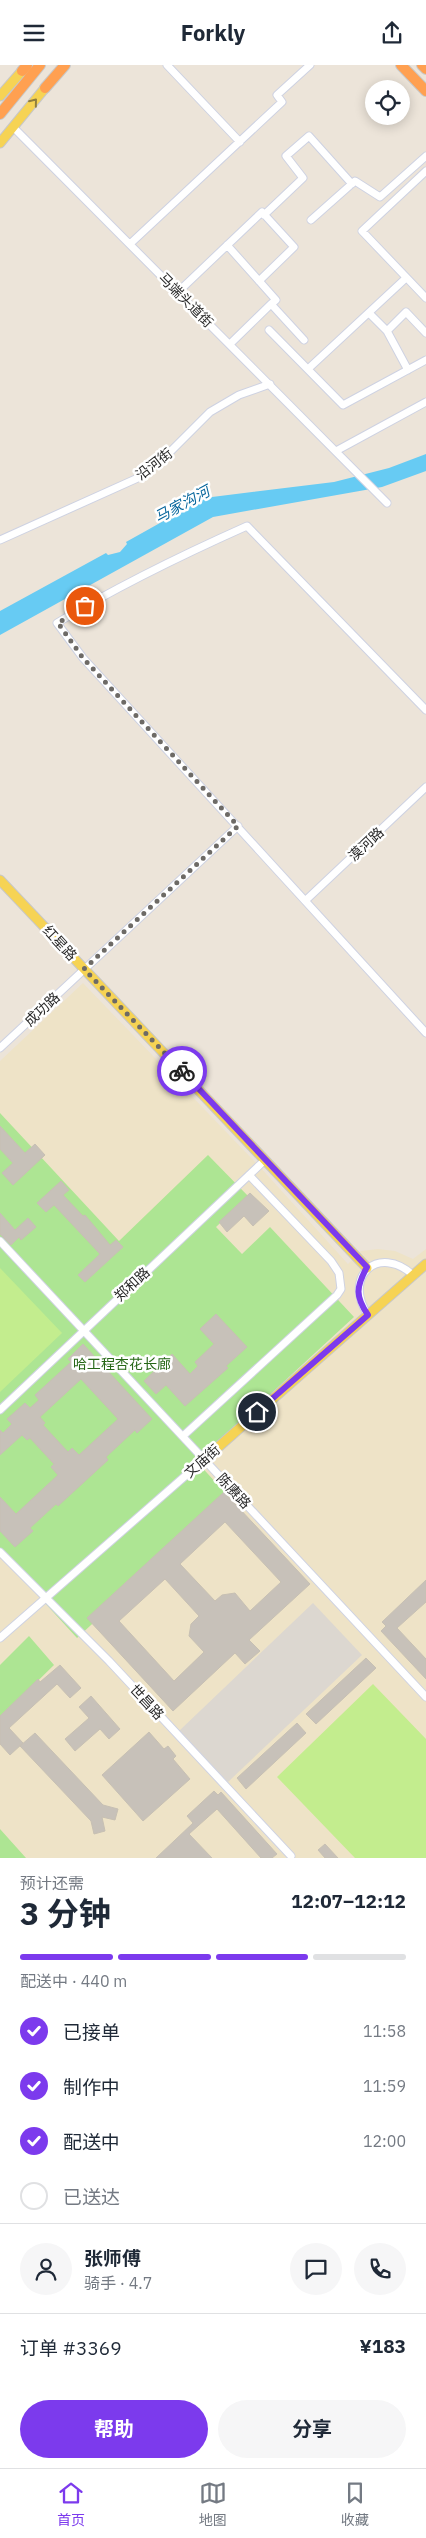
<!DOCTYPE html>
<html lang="zh">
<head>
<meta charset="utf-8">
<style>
	body { margin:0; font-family:"IBM Plex Sans","Noto Sans SC",sans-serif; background:#f6f6f7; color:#1f2937; height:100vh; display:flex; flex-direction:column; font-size:19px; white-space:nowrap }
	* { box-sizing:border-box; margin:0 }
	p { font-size:16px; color:#747a83 }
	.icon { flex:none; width:28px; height:28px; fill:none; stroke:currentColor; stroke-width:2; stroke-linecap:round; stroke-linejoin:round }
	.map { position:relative; height:1793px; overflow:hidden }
	.side { display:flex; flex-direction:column; background:#fff; flex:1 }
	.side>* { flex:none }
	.buttons { position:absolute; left:365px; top:15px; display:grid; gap:10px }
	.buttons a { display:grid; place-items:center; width:45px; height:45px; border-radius:50%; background:#fff; box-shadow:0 2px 12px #0003; font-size:25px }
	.pin { position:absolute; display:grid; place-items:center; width:42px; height:42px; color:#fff; margin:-21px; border:2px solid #fff; border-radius:50%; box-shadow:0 1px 5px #0007 }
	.courier { position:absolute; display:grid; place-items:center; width:50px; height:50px; margin:-25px; border:4px solid #7c3aed; border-radius:50%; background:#fff; color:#222; box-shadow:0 1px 6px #0007 }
	.headline em { font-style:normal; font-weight:700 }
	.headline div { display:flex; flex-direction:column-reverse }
	.headline { display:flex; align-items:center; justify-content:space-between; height:85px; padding:0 20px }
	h1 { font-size:32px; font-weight:700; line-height:38px }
	.bar { display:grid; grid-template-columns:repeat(4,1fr); gap:8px 5px; align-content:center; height:60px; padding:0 20px }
	.bar i { height:6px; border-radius:4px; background:#e0e1e3 }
	.bar .on { background:#7c3aed }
	.bar p { grid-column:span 4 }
	.line { display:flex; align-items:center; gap:12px; padding:0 20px; border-top:1px solid #e0e1e3 }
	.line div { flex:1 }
	.round { display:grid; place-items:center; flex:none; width:52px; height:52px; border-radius:26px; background:#f6f6f7 }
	ol { padding:0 20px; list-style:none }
	li { display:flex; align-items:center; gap:15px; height:55px }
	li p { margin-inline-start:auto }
	li .icon { padding:5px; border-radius:50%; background:#7c3aed; color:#fff; stroke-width:4 }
	li:last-child { color:#747a83 }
	li i { width:28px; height:28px; border:2px solid #e0e1e3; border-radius:50% }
	.action { display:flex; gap:10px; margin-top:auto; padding:10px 20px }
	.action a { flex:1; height:58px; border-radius:30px; background:#7c3aed; color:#fff; font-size:20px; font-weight:700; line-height:58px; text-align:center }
	.action a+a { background:#f6f6f7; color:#1f2937 }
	header { display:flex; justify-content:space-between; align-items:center; height:65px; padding:0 20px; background:#fff; font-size:22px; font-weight:700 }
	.tabs { display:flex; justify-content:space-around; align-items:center; height:70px; border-top:1px solid #e0e1e3; background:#fff; font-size:14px; color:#747a83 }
	.tabs a { display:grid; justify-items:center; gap:2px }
	.tabs .on { color:#7c3aed }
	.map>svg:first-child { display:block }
	.education { fill:#eee3c7 }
	.green { fill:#ade593 }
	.pitch { fill:#c3ed8e }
	.plaza { fill:#dcd7d0 }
	.water { fill:#67cbf3 }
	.building { fill:#c7c1b9; stroke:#c7c0b3; fill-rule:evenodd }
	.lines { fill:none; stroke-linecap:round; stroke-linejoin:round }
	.minor-casing { stroke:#ced2e2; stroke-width:9 }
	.major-casing { stroke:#c7c7c7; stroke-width:11 }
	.highway-casing { stroke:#c7c7c7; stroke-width:12 }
	.minor { stroke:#fff; stroke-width:7 }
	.major { stroke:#f6d354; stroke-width:9 }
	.highway { stroke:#ffa051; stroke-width:10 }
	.oneway { stroke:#8f7e3e }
	.done { stroke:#6d6a66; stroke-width:5; stroke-dasharray:0 9 }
	.route { stroke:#7c3aed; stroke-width:6 }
	.labels { text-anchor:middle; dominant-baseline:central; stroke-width:5; stroke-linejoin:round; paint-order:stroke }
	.street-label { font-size:14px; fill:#282828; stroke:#fff }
	.park-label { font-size:14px; fill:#266716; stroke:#fff }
	.water-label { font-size:15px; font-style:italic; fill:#08679d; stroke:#fff }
</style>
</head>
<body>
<header><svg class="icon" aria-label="menu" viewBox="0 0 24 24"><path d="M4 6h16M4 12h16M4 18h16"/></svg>Forkly<svg class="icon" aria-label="share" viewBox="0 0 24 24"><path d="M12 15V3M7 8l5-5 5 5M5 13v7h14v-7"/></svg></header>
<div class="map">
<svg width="426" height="1793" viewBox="0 0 426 1793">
	<rect width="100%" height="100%" fill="#ece4d9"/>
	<path class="education" d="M83 918 259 1101 348 1199 361 1186 378 1184 395 1186 413 1194 426 1184V1793H0V996Z"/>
	<path class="green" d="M0 1048 119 1176 208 1090 248 1131 216 1162 242 1189 270 1162 354 1252 197 1397 229 1432 77 1573 0 1489Z
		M29 1571 54 1600 0 1653V1600Z
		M0 1764 26 1793H0Z"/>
	<path class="pitch" d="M0 1203 62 1268 0 1327Z
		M373 1619 426 1674V1793H355L277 1712Z"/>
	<path class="plaza" d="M313 1538 362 1590 228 1717 179 1666Z"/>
	<path class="water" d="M426 389V406L382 422 213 452 0 570V546L106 488 108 490 120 487 127 479 126 477 201 435 212 432 334 417 389 403Z"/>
	<path class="building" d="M0 1061 25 1088 35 1079 45 1090 13 1120 2 1108 13 1098 0 1084Z
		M61 1116 69 1125 63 1130 83 1151 85 1150 110 1180 116 1175 123 1182 85 1217 78 1210 100 1189 54 1140 46 1147 37 1138Z
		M250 1128 269 1146 253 1161 244 1151 227 1167 219 1157Z
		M0 1148 15 1165 28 1153 36 1162 21 1175 19 1172 11 1180 0 1169Z
		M216 1249 247 1282 226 1301 228 1303 185 1341 166 1320 156 1329 144 1316 172 1289 190 1309 198 1301 195 1297 214 1279 200 1264Z
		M83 1279 152 1354 137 1368 135 1365 106 1392 108 1395 58 1441 56 1439 30 1463 33 1466 15 1482 0 1466V1432L16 1449 58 1410 51 1402 54 1399 30 1373 27 1375 22 1370 0 1390V1365L3 1368 12 1359 7 1354 25 1338 30 1343 39 1335 35 1330 71 1297 68 1294ZM81 1314 118 1354 79 1390 72 1383 68 1387 43 1360 45 1358 40 1352Z
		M224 1427 310 1519 249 1575 260 1586 245 1599 235 1588 173 1646 87 1553ZM225 1457 281 1517 250 1546 235 1528 222 1530 215 1536 180 1499ZM165 1514 199 1551 191 1559 189 1571 204 1587 174 1616 119 1556Z
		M426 1515V1537L397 1563 426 1594V1614L381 1566 386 1561 382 1557Z
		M366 1593 376 1603 316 1659 306 1649Z
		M60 1600 81 1623 70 1633 57 1619 9 1663 23 1678 10 1690 0 1679V1651L38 1614 40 1617Z
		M91 1631 120 1664 109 1674 100 1664 75 1686 65 1674 89 1653 79 1642Z
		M297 1658 306 1668 246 1724 237 1713Z
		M149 1667 164 1684 168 1681 176 1691 173 1694 190 1714 143 1756 102 1710Z
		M35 1668 103 1740 118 1744 115 1755 102 1752 105 1766 94 1769 91 1756 20 1681Z
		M214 1726 218 1730 221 1727 277 1789 272 1793H261L217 1744 189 1769 212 1793H156L193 1758 187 1751Z
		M325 1779 338 1793H325L318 1785Z"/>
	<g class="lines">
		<defs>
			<path id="minor" d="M167 0 240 77
				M13 62 387 438
				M426 106 362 166 426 233
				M264 150 303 113 286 91 309 71 352 119
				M311 155 355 116 380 132 426 91
				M131 178 282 37 277 30 310 0
				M227 180 276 235 271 239 304 275
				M178 227 262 147 294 182 259 216
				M369 248 387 266 408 305
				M269 265 343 340 426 295
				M387 266 406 247 426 268
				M230 279 271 239
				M308 304 406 213
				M336 386 426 337
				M0 475 140 412 168 389 210 347 239 330 270 319
				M426 645 247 461C182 490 118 521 57 558L83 593 426 968
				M306 835 426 722
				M0 983 238 761
				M0 1176 426 1632
				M368 1250C342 1211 379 1179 413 1210
				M0 1345 265 1095
				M183 1371 337 1230 341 1224 339 1208 331 1196 249 1110
				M0 1487 109 1596 291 1791
				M0 1573 216 1384"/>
			<path id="major" d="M0 31 22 6
				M0 78 45 23
				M0 815 367 1203
				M216 1384 426 1199"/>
			<path id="highway" d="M401 0 426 26
				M422 0 426 4
				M22 6 27 0
				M45 23 65 0
				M0 49 40 0"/>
		</defs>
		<use href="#minor" class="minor-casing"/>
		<use href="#major" class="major-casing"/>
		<use href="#highway" class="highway-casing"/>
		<use href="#minor" class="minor"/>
		<use href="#major" class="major"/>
		<use href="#highway" class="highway"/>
	</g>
	<defs><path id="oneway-chevron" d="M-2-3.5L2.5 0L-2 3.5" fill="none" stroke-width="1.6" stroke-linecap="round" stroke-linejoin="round" transform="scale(1.25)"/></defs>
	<use class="oneway" href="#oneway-chevron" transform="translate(34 37) rotate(-51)"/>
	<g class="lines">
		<path class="done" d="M85 541 58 558 83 593 238 761 84 904 182 1006"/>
		<path class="route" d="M182 1006 367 1202C356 1222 355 1231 368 1250L257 1347"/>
	</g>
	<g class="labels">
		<g class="street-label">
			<text transform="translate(186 235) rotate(45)">马端头道街</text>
			<text transform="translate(154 399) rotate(-38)">沿河街</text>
			<text transform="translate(366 779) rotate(-43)">漠河路</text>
			<text transform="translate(60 878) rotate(47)">红星路</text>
			<text transform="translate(42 944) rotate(-43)">成功路</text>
			<text transform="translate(132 1219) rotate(-43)">郑和路</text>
			<text transform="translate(202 1396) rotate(-41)">文庙街</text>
			<text transform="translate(234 1426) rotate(47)">陈赓路</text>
			<text transform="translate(147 1637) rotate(47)">世昌路</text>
		</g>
		<g class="park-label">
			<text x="122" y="1299">哈工程杏花长廊</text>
		</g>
		<g class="water-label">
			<text transform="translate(182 439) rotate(-28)">马家沟河</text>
		</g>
	</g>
</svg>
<div class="buttons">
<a><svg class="icon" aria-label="locate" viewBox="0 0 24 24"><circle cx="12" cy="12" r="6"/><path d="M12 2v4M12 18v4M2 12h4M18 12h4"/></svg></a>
</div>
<div class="pin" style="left:85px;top:541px;background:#ea580c"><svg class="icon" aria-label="bag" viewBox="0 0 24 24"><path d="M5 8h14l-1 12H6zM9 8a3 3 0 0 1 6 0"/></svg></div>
<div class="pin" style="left:257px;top:1347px;background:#1f2937"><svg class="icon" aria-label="home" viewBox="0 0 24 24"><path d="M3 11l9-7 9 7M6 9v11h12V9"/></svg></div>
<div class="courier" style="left:182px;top:1006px"><svg class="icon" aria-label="bike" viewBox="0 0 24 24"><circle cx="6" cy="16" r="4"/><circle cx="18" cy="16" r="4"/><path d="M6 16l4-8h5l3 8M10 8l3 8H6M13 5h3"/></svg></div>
</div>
<section class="side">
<div class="headline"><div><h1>3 分钟</h1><p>预计还需</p></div><em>12:07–12:12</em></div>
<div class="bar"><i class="on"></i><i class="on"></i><i class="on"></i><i></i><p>配送中 · 440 m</p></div>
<ol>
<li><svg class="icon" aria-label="check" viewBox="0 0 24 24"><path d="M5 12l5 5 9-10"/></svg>已接单<p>11:58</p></li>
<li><svg class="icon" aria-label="check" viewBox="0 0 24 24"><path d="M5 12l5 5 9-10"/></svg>制作中<p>11:59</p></li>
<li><svg class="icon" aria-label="check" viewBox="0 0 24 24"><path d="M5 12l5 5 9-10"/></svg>配送中<p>12:00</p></li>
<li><i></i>已送达</li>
</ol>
<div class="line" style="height:90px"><a class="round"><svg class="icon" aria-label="person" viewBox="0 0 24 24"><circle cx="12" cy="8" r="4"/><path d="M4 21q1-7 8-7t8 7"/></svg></a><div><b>张师傅</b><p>骑手 · 4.7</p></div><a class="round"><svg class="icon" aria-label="chat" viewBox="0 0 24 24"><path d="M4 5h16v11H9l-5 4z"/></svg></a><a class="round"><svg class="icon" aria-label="phone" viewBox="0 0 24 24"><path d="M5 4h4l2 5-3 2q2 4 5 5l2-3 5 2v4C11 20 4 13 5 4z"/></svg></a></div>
<div class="line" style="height:65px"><div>订单 #3369</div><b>¥183</b></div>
<div class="action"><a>帮助</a><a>分享</a></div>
</section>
<nav class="tabs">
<a class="on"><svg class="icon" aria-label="home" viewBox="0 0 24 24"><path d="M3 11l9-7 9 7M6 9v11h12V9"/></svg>首页</a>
<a><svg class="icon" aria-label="map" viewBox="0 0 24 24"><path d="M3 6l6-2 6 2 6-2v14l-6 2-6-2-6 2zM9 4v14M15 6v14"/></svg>地图</a>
<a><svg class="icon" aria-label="saved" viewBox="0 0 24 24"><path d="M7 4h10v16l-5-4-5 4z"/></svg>收藏</a>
</nav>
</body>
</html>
